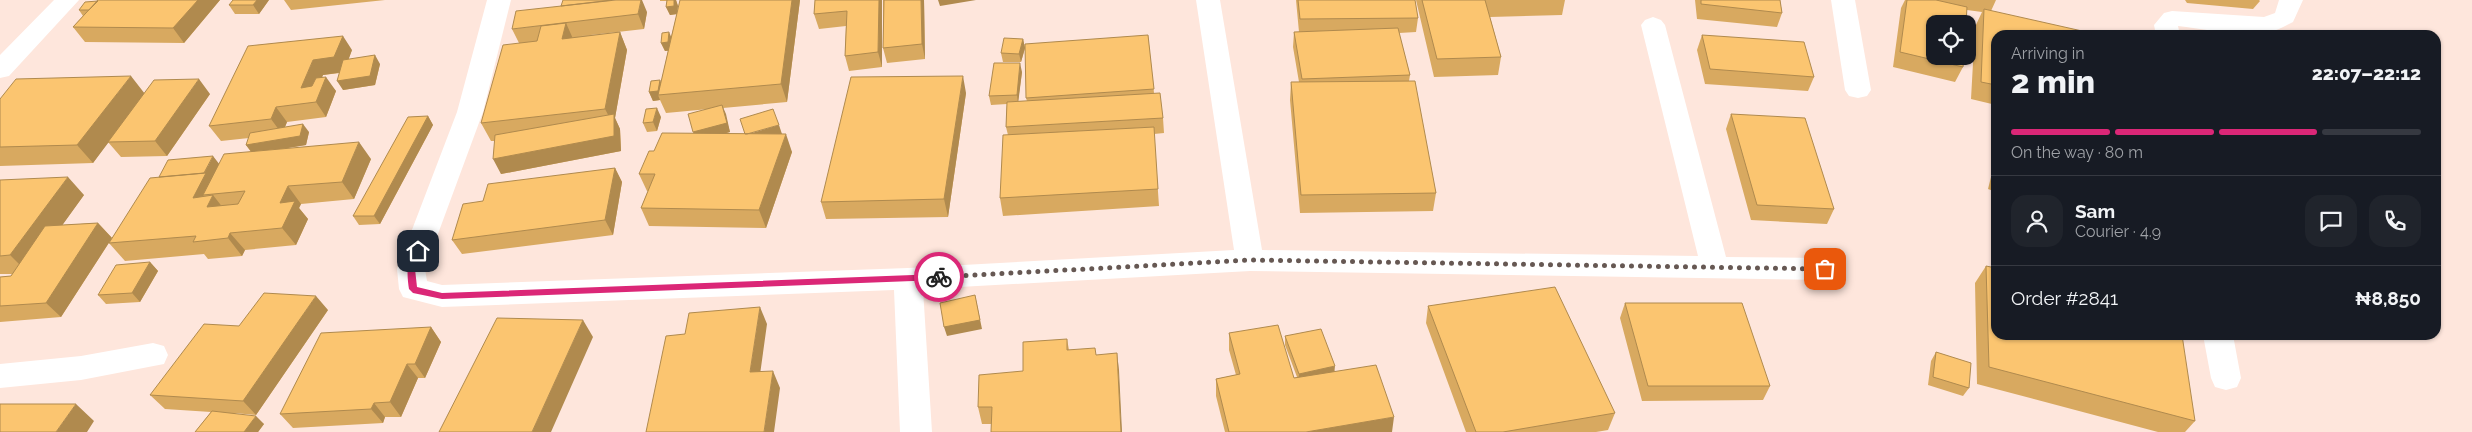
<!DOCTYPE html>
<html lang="en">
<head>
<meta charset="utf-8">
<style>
	body { margin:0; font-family:Raleway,sans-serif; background:#20242c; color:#f1f3f6; height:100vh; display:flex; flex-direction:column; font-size:19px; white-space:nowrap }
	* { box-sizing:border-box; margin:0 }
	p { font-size:16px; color:#9ea1a6 }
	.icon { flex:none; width:28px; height:28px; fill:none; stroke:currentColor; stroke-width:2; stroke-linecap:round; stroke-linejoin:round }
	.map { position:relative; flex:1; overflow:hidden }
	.sheet { position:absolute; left:1991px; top:30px; width:450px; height:310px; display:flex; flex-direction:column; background:#171b24; border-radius:15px; box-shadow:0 1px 4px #0004 }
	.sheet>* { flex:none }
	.buttons { position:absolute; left:1926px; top:15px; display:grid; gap:10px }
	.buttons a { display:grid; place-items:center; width:50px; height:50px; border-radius:10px; background:#171b24; box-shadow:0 1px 4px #0004; font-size:25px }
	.pin { position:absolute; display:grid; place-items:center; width:42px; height:42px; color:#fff; margin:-21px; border-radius:10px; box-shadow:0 2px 8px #0006 }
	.courier { position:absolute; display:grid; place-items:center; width:50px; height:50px; margin:-25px; border:4px solid #db2777; border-radius:50%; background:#fff; color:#222; box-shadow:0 1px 6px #0007 }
	.head em { font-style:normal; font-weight:800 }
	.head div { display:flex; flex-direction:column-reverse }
	.head { display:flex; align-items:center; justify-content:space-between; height:85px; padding:0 20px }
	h1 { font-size:32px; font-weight:800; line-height:38px }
	.bar { display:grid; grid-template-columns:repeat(4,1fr); gap:8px 5px; align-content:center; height:60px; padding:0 20px }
	.bar i { height:6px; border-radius:4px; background:#363941 }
	.bar .on { background:#db2777 }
	.bar p { grid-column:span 4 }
	.line { display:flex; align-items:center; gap:12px; padding:0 20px; border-top:1px solid #363941 }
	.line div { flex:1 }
	.round { display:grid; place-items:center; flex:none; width:52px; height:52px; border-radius:15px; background:#20242c }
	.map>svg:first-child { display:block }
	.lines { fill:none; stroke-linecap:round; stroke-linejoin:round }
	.minor { fill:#fff; fill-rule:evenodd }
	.wall { fill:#d8a960 }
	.shaded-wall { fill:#b08a4e }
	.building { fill:#fbc570; stroke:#b08a4e }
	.route { fill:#db2777 }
	.done { stroke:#665853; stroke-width:5; stroke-dasharray:0 9 }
</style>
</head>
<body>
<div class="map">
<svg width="2472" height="432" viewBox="0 0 2472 432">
	<rect width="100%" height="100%" fill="#fee6dc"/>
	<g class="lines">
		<path class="minor" d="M54 0H79L9 76 0 78V55Z
			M487 0H511L483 112 425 269 427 281 442 285 908 268 1234 250 1196 0H1220L1262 250 1698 256 1641 25 1645 20 1653 17 1661 20 1665 25 1726 257 1825 258 1835 261 1839 269 1835 277 1825 280 1250 271 923 289 932 432H900L894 290 442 307 403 297 399 289 397 269 457 112Z
			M1831 0H1855L1871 90 1867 96 1858 98 1849 96 1845 90Z
			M2279 0H2303L2293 22C2285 26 2277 31 2268 32 2240 37 2206 29 2178 26L2180 35H2156L2154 25 2164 13 2172 11 2264 17 2275 13Z
			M2203 335H2233L2241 378 2237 387 2226 390 2215 387 2211 378Z
			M153 343 164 346 168 355 164 364 81 380 0 388V364L81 356Z"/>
	</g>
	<path class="wall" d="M98 0H220L184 43 85 42 73 27 83 16 79 10Z
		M269 0 259 14H235L229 5Z
		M284 0H385L291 10Z
		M660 0H676L678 6 677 11 800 0 787 102 723 108 730 132 723 134H782H779L792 152 766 228 649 226 641 208 648 191H647L639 174 654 151 694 133 709 109 666 113 660 100 653 101 649 92 660 80 661 83 668 51H665L661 43 671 37 677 14 670 15 666 7 667 1H660Z
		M815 0H882V67L849 71 845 56 846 26 819 29 814 14Z
		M883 0H924L925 59 887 63 883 48Z
		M1296 0H1415L1418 18 1416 32 1399 33 1410 75 1409 81 1436 193 1433 211 1300 213 1290 100 1291 82H1299L1293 47 1294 32H1299Z
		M1416 0H1565L1562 15 1490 17 1501 57 1498 75 1434 77Z
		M1695 0H1780L1782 13 1777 27 1697 19Z
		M1905 0H1996L1991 11 1996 35V105L1971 99 1975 27 1982 12 1967 10 1963 67 1955 82 1893 67 1901 8Z
		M2185 0H2259L2260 1 2253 9 2187 3Z
		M647 12 644 29 573 37 620 32 627 50 615 118 620 129 621 151 501 174 495 141H491L481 123 519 43 512 29Z
		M1148 35 1154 93 1163 118 1164 133 1154 134 1159 206 1003 216 1000 198 1008 135 1006 127 1007 104 991 105 989 96 1022 72 1018 101H1027L1026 98Z
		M1702 35 1814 77 1808 91 1705 84 1697 50Z
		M1023 39 1025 48 1021 62H1003L1001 53Z
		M352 50 348 60 380 64 375 85 343 90 340 73 323 75 322 77 336 91 326 117 287 122 285 127 309 132 306 145 286 148 371 159 354 199 301 204 299 208 308 219 296 245 245 250 242 256 208 259 204 254 125 261 109 243 159 177 219 164 251 152 246 145 249 138 221 141 209 126Z
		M144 93 210 94 167 156 121 157 108 142 93 163 0 166V99Z
		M966 93 948 217 826 219 821 202Z
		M1731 114 1834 209 1827 224 1751 220 1726 129Z
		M428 116 433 125 380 224 359 225 353 216Z
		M661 117 657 131 647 132 643 123Z
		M1996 157V192L1988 189Z
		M615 168 622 182 613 235 462 254 452 240 483 201Z
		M0 180 84 195 62 225 98 223 112 238 61 317 0 322V277L11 276 12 274H0Z
		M150 262 158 271 140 302 106 304 98 295Z
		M1986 266 2195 421 2185 432H2158L1977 384 1975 283Z
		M1625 303 1770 386 1763 400 1642 401 1620 318Z
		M1428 306 1615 413 1608 430 1596 432H1466L1426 323Z
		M328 310 256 415 234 413 264 424 258 432H195L211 412 165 409 150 395 239 326Z
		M431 327 441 342 425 378H418L401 417H385L383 423 293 428 280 414Z
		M1229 333 1294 378 1297 377 1285 345V336L1335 371 1392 432H1225L1216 396V379L1236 375 1229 350Z
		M1067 339 1069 350 1096 355 1119 370 991 424H982L978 407 1023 371Z
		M1936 352 1969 388 1963 396 1928 385 1931 361Z"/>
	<path class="shaded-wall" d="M198 0H220L184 43 173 28Z
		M257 0H269L259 14 253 5Z
		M641 0H642L647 12 644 29 638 14Z
		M674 0H676L678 6 677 14 670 15 666 7Z
		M792 0H800L787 102 781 84Z
		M879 0H882V67L878 52Z
		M921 0H924L925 59 922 44Z
		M938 0H976L940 6Z
		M566 23 574 41 562 39Z
		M620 32 627 50 615 118 620 129 621 151 501 174 493 159 614 126 605 109Z
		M669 32 673 41 672 50 665 51 661 43Z
		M343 36 352 50 344 72 323 75 311 103 301 88 313 60Z
		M1023 39 1025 48 1021 62 1019 54Z
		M375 55 380 64 375 85 343 90 337 81Z
		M1020 63 1022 72 1018 104 1017 95Z
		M131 76 145 94 93 163 77 145Z
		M963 76 966 93 948 217 944 199Z
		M326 77 336 91 326 117 316 102Z
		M199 79 210 94 167 156 155 141Z
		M660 80 663 88 658 95 660 100 653 101 649 92Z
		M722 105 726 114 730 132 697 141 693 132Z
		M276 107 287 122 282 134 271 119Z
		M657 108 661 117 657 131 653 122Z
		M428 116 433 125 380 224 374 216Z
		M303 124 309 132 306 145 253 154 246 145Z
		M779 125 782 134 748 144 745 135Z
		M786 134 792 152 766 228 759 210Z
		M359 142 371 159 354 199 342 182Z
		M213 156 220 165 203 195 209 203 213 195 227 213 221 225 193 198 203 176Z
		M615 168 622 182 613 235 605 220Z
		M68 177 84 195 28 273 10 255Z
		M288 186 301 204 299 208 308 219 296 245 282 228 280 203Z
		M98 223 112 238 61 317 46 303Z
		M230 233 245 250 242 256 228 238Z
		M150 262 158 271 140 302 132 293Z
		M975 295 982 329 947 336 944 327Z
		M316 296 328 310 256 415 243 401Z
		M760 307 767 324 758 389 750 372Z
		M583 320 593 337 551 432H532Z
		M431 327 441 342 425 378 415 364Z
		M1117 353 1119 370 1122 432H1121Z
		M407 364 418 378 401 417 390 402Z
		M1335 366 1334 375 1298 383 1299 374Z
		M773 371 780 388 774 432H764Z
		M374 403 385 417 383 423 371 409Z
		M76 404 94 421 87 432H56Z
		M256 416 264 424 258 432H244Z
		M1394 417 1392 432H1306Z"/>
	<path class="building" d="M98 0H198L173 28 73 27Z
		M233 0H257L253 5H229Z
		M563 0H612L561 6Z
		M616 0H641L638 14 512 29 516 11Z
		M667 0H674V6L666 7Z
		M680 0H792L781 84 658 95Z
		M815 0H879L878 52 845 56 847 11 814 14Z
		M884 0H921L922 44 883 48Z
		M1298 0H1415L1418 18 1300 19Z
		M1422 0H1485L1501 57 1437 59Z
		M1701 0H1780L1782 13 1701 4Z
		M1907 0H1936L1967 7 1966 24H1935V56H1964L1963 67 1900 52Z
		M98 1 89 10H79L85 2Z
		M1984 9 2091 33V35H1996V85L1981 82Z
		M566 23 562 39 620 32 605 109 481 123 503 45 537 41 541 26Z
		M1398 28 1410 75 1302 79 1294 32Z
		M669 32 668 42 661 43 662 33Z
		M1148 35 1154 89 1026 98 1025 44Z
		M1702 35 1804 42 1814 77 1710 69Z
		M343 36 334 57 313 60 301 88 312 86 316 78 326 77 316 102 276 107 271 119 209 126 248 46Z
		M1004 38 1023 39 1019 54 1001 53Z
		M375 55 370 76 337 81 343 60Z
		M994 63H1020L1017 95 989 96Z
		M131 76 77 145 0 147V99L16 79Z
		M963 76 944 199 821 202 851 77Z
		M199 79 155 141 108 142 154 80Z
		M660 80 658 91 649 92 651 81Z
		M1415 81 1436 193 1301 195 1291 82Z
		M1160 93 1163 118 1006 127 1007 102Z
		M722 105 727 123 693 132 688 114Z
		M657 108 653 122 643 123 646 109Z
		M773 109 779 125 747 134H745L740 119Z
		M614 114V136L493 159 495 135Z
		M1731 114 1805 118 1834 209 1757 205Z
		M428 116 374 216H353L408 117Z
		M303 124 300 136 246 145 250 133Z
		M1154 127 1158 189 1000 198 1003 135Z
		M662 133 786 134 759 210 641 208 655 174H639L649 151H654Z
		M359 142 342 182 288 186 280 203 295 201 282 228 230 233 228 238 193 242 196 236 109 243 150 178 206 173 193 198 213 195 207 207 238 204 245 191 203 195 224 154Z
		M213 156 204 173 159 177 168 160Z
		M615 168 605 220 452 240 463 204 483 201 488 184Z
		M68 177 10 255 0 256V180Z
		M98 223 46 303 0 306V277L11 276 45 226Z
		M150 262 132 293 98 295 116 265Z
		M1986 266 1996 268V335H2182L2195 421 1989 367Z
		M1555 287 1615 413 1503 432H1476L1428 306Z
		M264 293 316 296 243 401 150 395 204 324 239 326Z
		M975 295 980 320 944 327 940 303Z
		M1625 303H1742L1770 386H1648Z
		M760 307 750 372 773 371 764 432H646L666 336 685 334 689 313Z
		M497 318 583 320 532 432H439Z
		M1278 325 1294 378 1376 365 1394 417 1306 432H1229L1216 379 1240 374 1229 333Z
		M431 327 415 364H407L390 402 374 403 371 409 280 414 321 333Z
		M1321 329 1335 366 1299 374 1285 336Z
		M1067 339V350L1095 348 1096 355 1117 353 1121 432H991L992 407H978L979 375 1023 371V342Z
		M1936 352 1971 363 1969 388 1933 377Z
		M0 404H76L56 432H0Z
		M212 411 256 416 244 432H195Z"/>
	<path class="route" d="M418 248 422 251 415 269 417 287 442 293 939 274 944 277 939 280 442 299 413 293 409 289C407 276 405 256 418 248Z"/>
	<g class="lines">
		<path class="done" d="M939 277 1250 260 1825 269"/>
	</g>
</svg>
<div class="buttons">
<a><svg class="icon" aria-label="locate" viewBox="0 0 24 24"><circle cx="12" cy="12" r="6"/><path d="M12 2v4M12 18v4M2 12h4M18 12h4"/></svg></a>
</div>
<div class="pin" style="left:1825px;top:269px;background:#ea580c"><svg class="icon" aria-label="bag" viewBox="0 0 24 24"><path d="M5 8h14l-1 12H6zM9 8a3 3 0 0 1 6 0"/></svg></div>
<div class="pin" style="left:418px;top:251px;background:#1f2937"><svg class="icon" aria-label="home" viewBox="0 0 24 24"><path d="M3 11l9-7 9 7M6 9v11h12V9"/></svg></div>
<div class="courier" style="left:939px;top:277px"><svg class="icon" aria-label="bike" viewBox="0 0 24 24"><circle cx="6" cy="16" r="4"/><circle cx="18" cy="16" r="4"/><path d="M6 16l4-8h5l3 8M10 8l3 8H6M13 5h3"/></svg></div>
<section class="sheet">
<div class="head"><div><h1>2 min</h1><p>Arriving in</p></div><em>22:07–22:12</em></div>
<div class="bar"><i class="on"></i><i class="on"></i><i class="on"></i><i></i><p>On the way · 80 m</p></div>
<div class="line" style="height:90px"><a class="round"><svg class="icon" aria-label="person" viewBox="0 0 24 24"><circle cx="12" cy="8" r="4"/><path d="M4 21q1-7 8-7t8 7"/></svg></a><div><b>Sam</b><p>Courier · 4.9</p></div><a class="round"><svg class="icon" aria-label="chat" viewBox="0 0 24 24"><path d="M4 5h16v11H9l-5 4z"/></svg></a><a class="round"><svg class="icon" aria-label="phone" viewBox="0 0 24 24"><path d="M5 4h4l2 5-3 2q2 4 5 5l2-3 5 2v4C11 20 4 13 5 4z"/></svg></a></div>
<div class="line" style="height:65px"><div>Order #2841</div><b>₦8,850</b></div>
</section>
</div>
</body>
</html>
